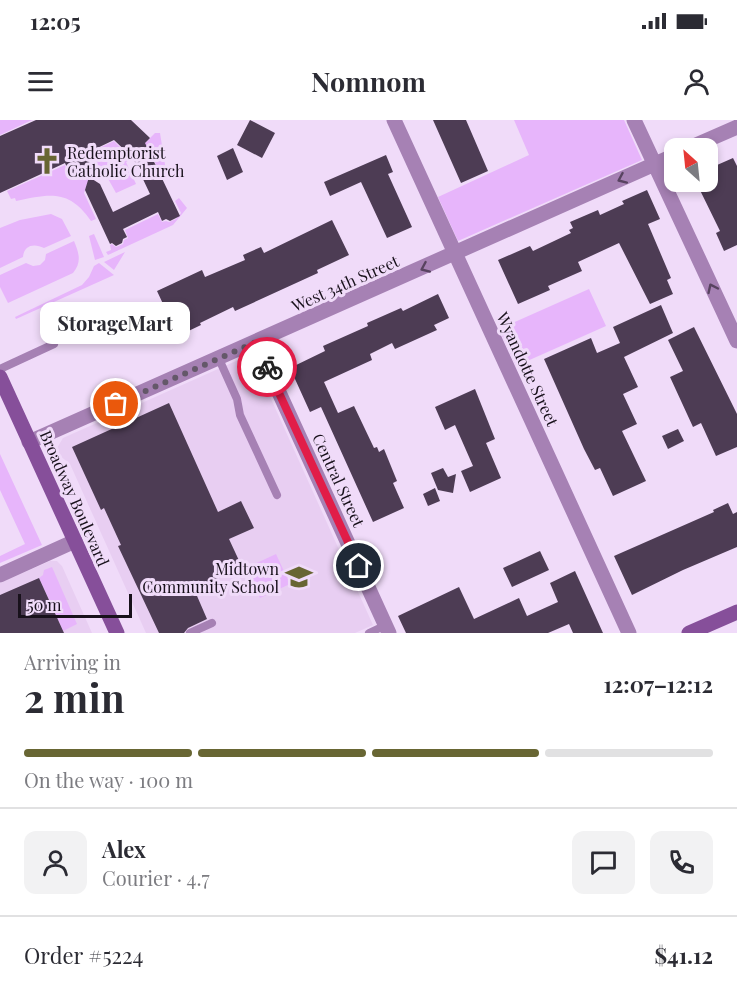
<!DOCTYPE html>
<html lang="en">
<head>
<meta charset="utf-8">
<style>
	body { margin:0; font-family:"Playfair Display",serif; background:#f2f2f3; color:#2b2b33; height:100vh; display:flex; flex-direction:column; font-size:22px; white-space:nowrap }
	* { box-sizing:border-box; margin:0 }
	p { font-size:20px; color:#7c7c81 }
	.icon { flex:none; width:33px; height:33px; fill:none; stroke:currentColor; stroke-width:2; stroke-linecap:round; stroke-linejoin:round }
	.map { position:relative; height:513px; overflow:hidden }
	.details { display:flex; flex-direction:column; background:#fff; flex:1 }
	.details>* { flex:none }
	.needle { width:39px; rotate:333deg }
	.fabs { position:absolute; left:664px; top:18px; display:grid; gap:12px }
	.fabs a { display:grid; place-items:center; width:54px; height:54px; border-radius:12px; background:#fff; box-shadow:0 3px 9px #0003; font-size:30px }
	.scale { position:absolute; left:18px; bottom:15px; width:114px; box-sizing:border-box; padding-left:6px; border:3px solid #18111b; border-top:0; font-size:16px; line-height:21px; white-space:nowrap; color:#18111b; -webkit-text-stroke:4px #f0dbf9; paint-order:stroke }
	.pin { position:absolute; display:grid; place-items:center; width:51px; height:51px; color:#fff; margin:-26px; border:3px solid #fff; border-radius:50%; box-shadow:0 2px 6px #0007 }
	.courier { position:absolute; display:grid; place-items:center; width:60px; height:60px; margin:-30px; border:4px solid #e11d48; border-radius:50%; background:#fff; color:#222; box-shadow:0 2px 8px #0007 }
	.bubble { position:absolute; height:42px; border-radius:12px; background:#fff; box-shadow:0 3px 9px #0003; font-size:20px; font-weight:700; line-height:42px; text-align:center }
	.headline em { font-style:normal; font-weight:700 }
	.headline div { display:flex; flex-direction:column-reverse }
	.headline { display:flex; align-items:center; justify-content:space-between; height:102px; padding:0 24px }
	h1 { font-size:39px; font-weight:700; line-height:45px }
	.bar { display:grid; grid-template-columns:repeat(4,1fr); gap:9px 6px; align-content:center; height:72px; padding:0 24px }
	.bar i { height:8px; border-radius:4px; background:#e1e1e2 }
	.bar .current { background:#686633 }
	.bar p { grid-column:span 4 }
	.line { display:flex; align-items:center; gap:15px; padding:0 24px; border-top:2px solid #e1e1e2 }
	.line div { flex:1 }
	.round { display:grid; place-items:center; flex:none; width:63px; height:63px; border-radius:12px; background:#f2f2f3 }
	.status { display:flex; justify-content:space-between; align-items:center; height:42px; padding:0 30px; background:#fff; direction:ltr }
	.status svg { height:16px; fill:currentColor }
	header { display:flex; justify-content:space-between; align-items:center; height:78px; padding:0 24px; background:#fff; font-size:27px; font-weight:700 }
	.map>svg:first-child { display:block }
	.built { fill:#e8cef2 }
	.green { fill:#e7b5fb }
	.building { fill:#4d3c54 }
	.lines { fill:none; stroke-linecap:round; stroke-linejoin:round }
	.lane { stroke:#a681b4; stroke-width:8 }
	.street { stroke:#a681b4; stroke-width:15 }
	.secondary { stroke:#864f9a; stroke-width:15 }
	.oneway { stroke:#584360 }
	.done { stroke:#645869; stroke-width:6; stroke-dasharray:0 10.8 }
	.route { stroke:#e11d48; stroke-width:8 }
	.labels { text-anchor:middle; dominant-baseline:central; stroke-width:6; stroke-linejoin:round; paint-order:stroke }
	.poi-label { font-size:16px; fill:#18111b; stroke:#f0dbf9; text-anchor:start }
	.street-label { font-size:16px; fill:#18111b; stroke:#f0dbf9 }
</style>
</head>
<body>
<div class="status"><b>12:05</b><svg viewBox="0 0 49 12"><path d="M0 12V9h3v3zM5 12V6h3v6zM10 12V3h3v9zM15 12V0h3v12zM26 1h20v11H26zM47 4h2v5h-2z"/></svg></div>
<header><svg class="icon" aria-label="menu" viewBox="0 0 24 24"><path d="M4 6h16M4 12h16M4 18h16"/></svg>Nomnom<svg class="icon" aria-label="person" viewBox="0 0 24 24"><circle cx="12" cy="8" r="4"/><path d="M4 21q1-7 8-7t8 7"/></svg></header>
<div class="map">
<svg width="737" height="513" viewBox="0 0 737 513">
	<rect width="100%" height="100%" fill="#f0dbf9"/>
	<path class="built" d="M245 237H251L254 241 373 505 355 513H146L70 344 59 335 57 328 63 318Z
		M50 441H57L62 446 92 513H0V463Z"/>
	<path class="green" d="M0 0H32L0 15Z
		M514 0H624L642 40 458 121 438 77 529 35Z
		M155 13H160L166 51 160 53 151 34 144 35 141 27Z
		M114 21 132 39 126 42 136 64 116 73 106 55 87 64 84 73 96 99 91 101C69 69 50 74 16 81L15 78 11 79 7 71 65 45 68 53 80 56 92 50 96 39 93 31Z
		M179 78 187 88 173 105 108 135 106 132 111 130 110 125 112 124 116 127 123 124 124 120 128 118 125 110 158 94 162 102 166 101 169 102 176 99 181 93 175 81Z
		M51 94 62 99 71 116 44 128C34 123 24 125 23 137L0 148V108L20 100Z
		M94 114 104 137 95 140 89 116Z
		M74 121C79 133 82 142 73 153L8 183 0 167V155L26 143 33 146 40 145 45 140 46 134Z
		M125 132 114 150 104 142Z
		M99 143 114 155 16 199 15 197 82 165 89 157 94 146Z
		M589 169 606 206 516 246 499 209Z
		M0 334 42 425 0 443V436L25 424 0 370Z
		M276 434 290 464 260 478 246 448Z
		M52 447 77 504 63 511 39 458 43 455 44 450Z"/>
	<path class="building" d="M36 0H131L150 18 145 23 180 96 170 101 166 99 162 101 158 92 123 109 127 117 123 119 122 123 116 126 112 123 110 124 85 70 89 57 100 64 113 92 150 74 133 38 114 20 91 31 95 39 87 57 69 52 65 43 0 73V16Z
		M250 0 275 13 262 38 237 25Z
		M433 0H466L488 51 461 63Z
		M233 28 243 52 227 60 217 36Z
		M386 35 393 52 388 54 412 107 387 118 361 62 330 76 324 62Z
		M733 38 737 46V125L724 131 716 113 720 111 696 62H708V49Z
		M647 70 660 99 648 104 671 158 667 160 673 174 650 184 619 123 578 142 582 151 548 166 550 170 518 184 498 140 530 126 533 131 571 113 569 110 573 108 570 102 598 90 600 95 624 84 622 81Z
		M332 100 349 135 317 150 318 153 235 191 233 187 200 203 201 205 178 216 157 171 202 150 205 157 245 140 243 135 261 127 264 133Z
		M438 174 449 198 434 205 437 210 395 229 392 223 370 234 372 240 324 262 338 293 354 286 374 328 377 327 379 332 384 329 397 361 393 363 404 388 373 402 321 287 310 292 290 248 325 231 323 226 368 206 367 203 401 188 403 191Z
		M661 185 673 213 624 237 638 267 623 274 637 304 622 311 646 361 613 376 600 348 595 350 584 329 544 239 591 218 597 233 620 223 613 207Z
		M694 207 737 294V327L716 336 701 303 693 307 670 257 683 251 668 220Z
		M475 269 495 319 486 323 501 358 470 372 461 351 473 346 455 305 445 310 435 287Z
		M169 283 218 392 241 381 254 408 229 419 242 447 194 469 207 499 188 508 184 513H159L118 426 121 425 104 388 101 390 72 327Z
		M678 309 684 321 668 329 662 316Z
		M443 348 448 357 456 354 453 373 438 370 431 353Z
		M435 368 440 381 428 386 423 374Z
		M728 383 733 394 737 392V427L683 450 632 475 614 436 714 392 713 390Z
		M540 431 549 450 512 467 503 448Z
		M575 451 603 513H573L569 504 548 513H406L398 496 459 467 474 499 519 478 527 496 558 482 550 463Z
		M39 458 64 513H0V475Z"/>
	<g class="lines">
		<path class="lane" d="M219 239 237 279 240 295 277 375
			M0 249 54 224
			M190 513 212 503
			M369 513 386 505"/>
		<path class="street" d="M394 0 629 513
			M634 0 737 221
			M689 28 737 7
			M256 222 389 513
			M29 322 675 35
			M0 455 75 421"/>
		<path class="secondary" d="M0 257 117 513
			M689 513 737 492"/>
	</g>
	<defs><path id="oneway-chevron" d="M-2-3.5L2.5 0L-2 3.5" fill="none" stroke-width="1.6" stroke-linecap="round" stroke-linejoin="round" transform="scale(1.5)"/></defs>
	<g class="oneway">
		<use href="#oneway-chevron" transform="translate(622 59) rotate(156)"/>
		<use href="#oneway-chevron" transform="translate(425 148) rotate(156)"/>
		<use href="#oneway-chevron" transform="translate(712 168) rotate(-115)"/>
	</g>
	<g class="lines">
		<path class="done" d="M116 284 256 222 267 247"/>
		<path class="route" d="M267 247 359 446"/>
	</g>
	<defs>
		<symbol id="church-bare" viewBox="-9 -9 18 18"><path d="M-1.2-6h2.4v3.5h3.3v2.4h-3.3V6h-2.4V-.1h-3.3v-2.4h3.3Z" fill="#686633" stroke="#f0dbf9" stroke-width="2.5" paint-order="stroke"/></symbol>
		<symbol id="school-bare" viewBox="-9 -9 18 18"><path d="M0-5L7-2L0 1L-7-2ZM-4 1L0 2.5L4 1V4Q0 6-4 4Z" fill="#686633" stroke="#f0dbf9" stroke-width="2.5" paint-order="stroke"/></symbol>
	</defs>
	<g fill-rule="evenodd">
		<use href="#church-bare" x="28" y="22" width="38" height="38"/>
		<use href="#school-bare" x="280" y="438" width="38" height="38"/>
	</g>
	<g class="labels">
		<g class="poi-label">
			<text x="67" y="32">Redemptorist<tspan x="67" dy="18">Catholic Church</tspan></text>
			<text x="279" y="448" text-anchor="end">Midtown<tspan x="279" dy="18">Community School</tspan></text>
		</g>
		<g class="street-label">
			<text transform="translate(345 163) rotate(-24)">West 34th Street</text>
			<text transform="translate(528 249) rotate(65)">Wyandotte Street</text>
			<text transform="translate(339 360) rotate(65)">Central Street</text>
			<text transform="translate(75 378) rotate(66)">Broadway Boulevard</text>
		</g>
	</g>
</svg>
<div class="fabs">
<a><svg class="needle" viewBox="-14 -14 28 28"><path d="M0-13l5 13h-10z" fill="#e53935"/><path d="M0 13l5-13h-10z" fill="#7c7c81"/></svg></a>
</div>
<div class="scale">50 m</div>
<div class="pin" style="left:116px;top:284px;background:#ea580c"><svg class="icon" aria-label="bag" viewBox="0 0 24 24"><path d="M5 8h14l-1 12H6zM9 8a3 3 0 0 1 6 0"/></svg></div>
<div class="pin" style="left:359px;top:446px;background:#1f2937"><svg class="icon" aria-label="home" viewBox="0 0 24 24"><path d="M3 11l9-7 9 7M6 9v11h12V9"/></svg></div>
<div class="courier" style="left:267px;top:247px"><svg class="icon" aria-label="bike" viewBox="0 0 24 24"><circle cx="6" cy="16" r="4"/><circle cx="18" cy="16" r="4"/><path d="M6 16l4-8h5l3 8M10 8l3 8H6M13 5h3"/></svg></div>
<div class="bubble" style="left:40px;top:182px;width:150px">StorageMart</div>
</div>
<section class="details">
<div class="headline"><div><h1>2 min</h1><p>Arriving in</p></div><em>12:07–12:12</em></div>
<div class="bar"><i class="current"></i><i class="current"></i><i class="current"></i><i></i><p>On the way · 100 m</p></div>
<div class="line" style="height:108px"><a class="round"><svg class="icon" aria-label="person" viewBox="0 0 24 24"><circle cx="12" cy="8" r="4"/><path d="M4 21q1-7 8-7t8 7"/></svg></a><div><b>Alex</b><p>Courier · 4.7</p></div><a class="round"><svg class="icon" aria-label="chat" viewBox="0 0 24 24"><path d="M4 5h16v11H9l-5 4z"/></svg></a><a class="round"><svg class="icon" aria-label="phone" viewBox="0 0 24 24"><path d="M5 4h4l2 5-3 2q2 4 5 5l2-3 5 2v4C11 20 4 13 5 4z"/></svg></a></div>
<div class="line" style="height:78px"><div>Order #5224</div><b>$41.12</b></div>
</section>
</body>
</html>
